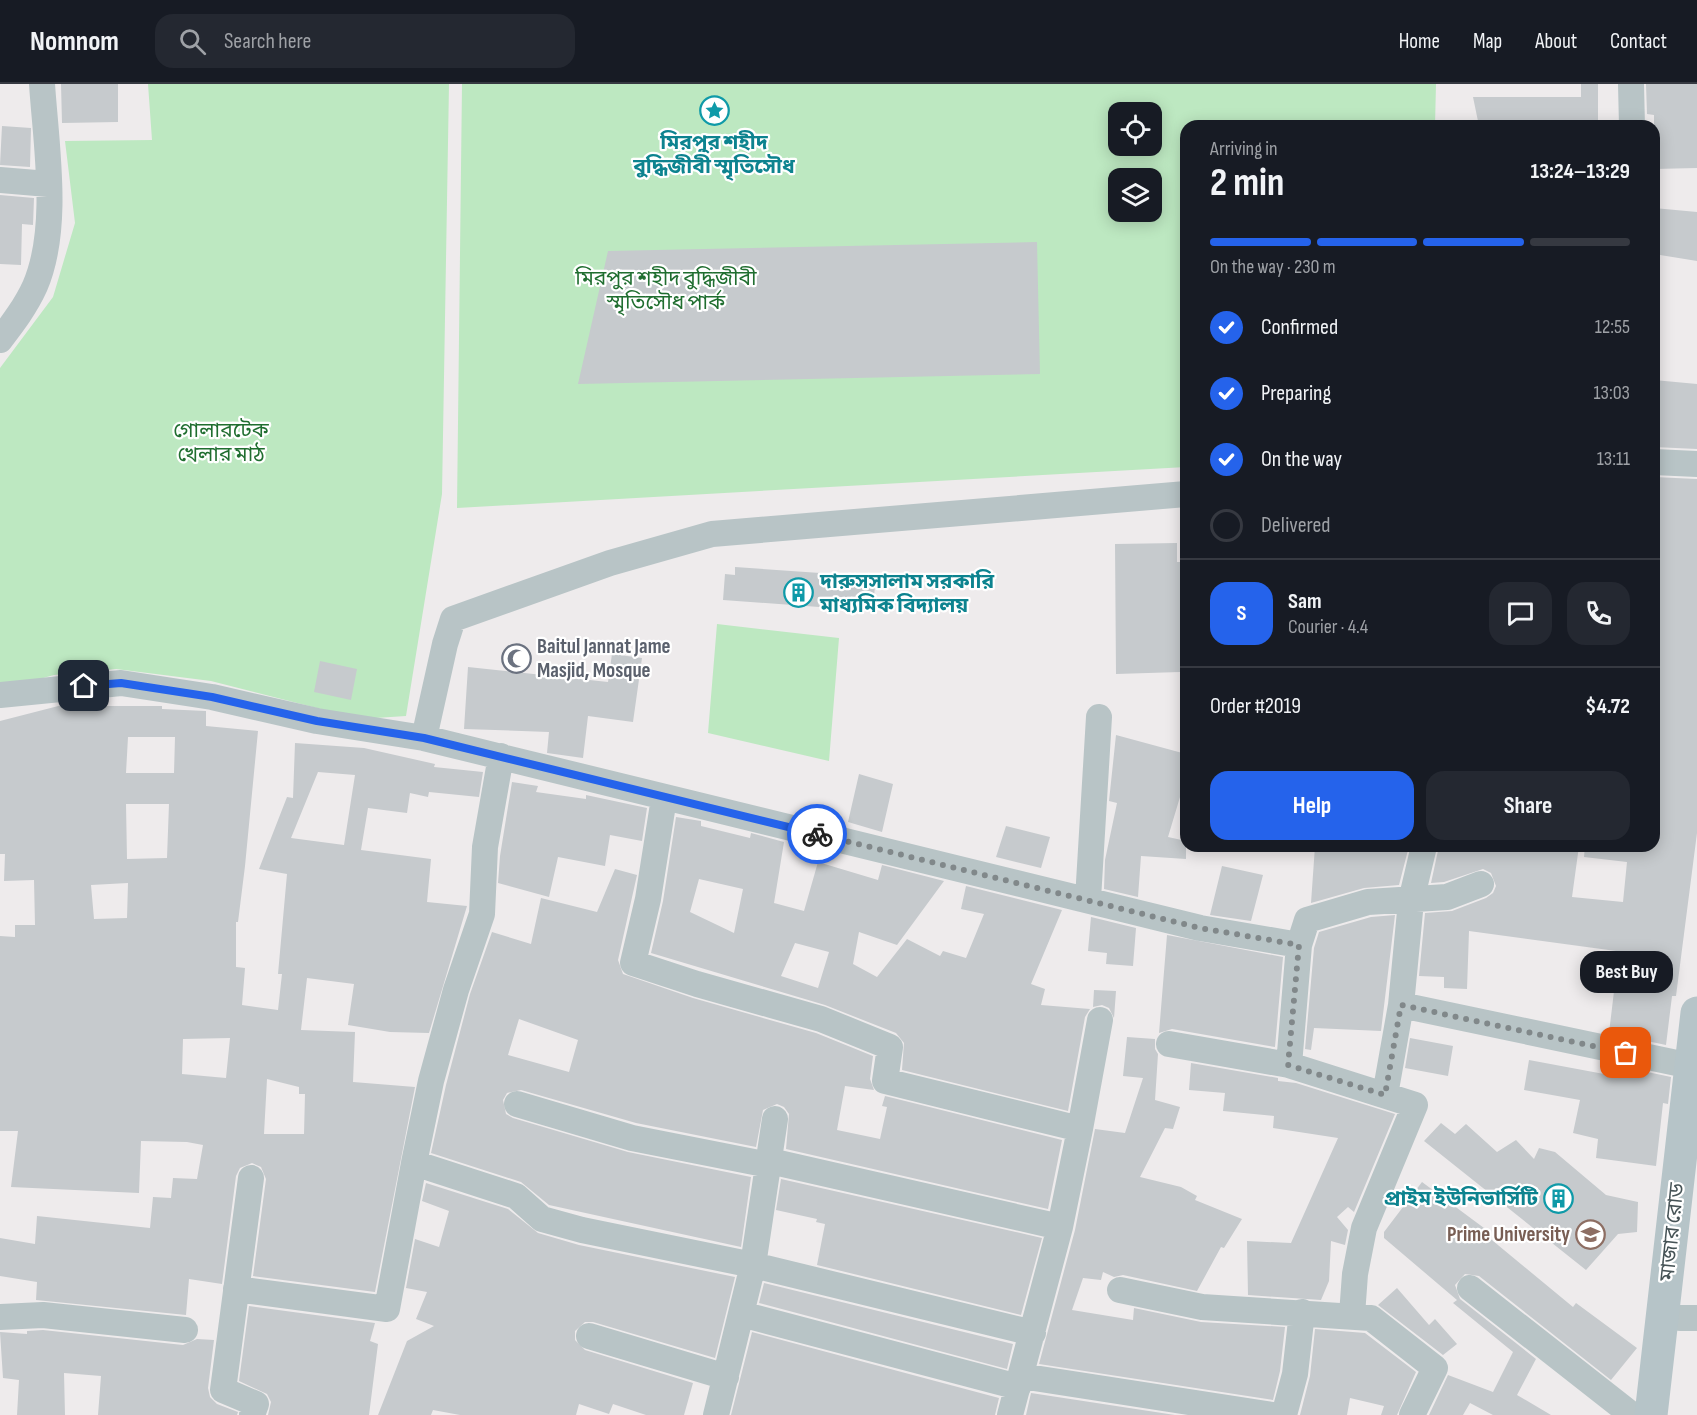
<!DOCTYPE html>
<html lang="en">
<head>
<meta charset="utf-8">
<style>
	body { margin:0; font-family:"Sofia Sans Condensed","Noto Sans Bengali",sans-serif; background:#242831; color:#f1f3f6; height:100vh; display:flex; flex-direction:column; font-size:22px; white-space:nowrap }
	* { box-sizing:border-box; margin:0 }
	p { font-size:20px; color:#9ea1a6 }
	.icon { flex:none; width:33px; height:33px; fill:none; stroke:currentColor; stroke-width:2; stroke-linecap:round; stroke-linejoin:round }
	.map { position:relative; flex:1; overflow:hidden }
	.drawer { position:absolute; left:1180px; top:36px; width:480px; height:732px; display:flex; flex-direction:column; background:#171b24; border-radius:18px; box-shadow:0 3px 15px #0003 }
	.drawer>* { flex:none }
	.tools { position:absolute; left:1108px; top:18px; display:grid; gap:12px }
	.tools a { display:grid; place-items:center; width:54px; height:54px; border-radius:12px; background:#171b24; box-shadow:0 3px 15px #0003; font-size:30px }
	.pin { position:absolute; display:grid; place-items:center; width:51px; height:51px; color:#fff; margin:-26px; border-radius:12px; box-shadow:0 3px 9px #0006 }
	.courier { position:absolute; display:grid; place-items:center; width:60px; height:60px; margin:-30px; border:4px solid #2563eb; border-radius:50%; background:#fff; color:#222; box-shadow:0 2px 8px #0007 }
	.bubble { position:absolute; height:42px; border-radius:18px; background:#171b24; box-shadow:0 3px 15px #0003; font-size:20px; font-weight:700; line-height:42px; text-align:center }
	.overview em { font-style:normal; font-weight:700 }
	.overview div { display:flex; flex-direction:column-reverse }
	.overview { display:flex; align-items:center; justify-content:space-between; height:102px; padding:0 30px }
	h1 { font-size:39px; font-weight:700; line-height:45px }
	.bar { display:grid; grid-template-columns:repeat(4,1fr); gap:9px 6px; align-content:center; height:72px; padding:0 30px }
	.bar i { height:8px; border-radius:4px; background:#363941 }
	.bar .on { background:#2563eb }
	.bar p { grid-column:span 4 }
	.line { display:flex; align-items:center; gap:15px; padding:0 30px; border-top:2px solid #363941 }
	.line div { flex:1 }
	.round { display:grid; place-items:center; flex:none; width:63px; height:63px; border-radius:18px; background:#242831 }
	ol { padding:0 30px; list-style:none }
	li { display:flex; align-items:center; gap:18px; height:66px }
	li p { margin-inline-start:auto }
	li .icon { padding:6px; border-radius:50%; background:#2563eb; color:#fff; stroke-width:4 }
	li:last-child { color:#9ea1a6 }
	li i { width:33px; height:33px; border:3px solid #363941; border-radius:50% }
	.action { display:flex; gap:12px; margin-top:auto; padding:12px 30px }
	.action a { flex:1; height:69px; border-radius:18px; background:#2563eb; color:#fff; font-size:24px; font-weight:700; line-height:69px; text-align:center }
	.action a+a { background:#242831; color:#f1f3f6 }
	header { display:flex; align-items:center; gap:36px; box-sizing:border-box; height:84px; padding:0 30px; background:#171b24; border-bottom:2px solid #363941 }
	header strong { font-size:28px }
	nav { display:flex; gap:33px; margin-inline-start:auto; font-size:21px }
	.search { width:420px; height:54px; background:#242831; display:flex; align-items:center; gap:15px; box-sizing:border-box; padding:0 21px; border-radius:18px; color:#9ea1a6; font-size:22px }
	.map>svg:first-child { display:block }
	.green { fill:#bde8c1; fill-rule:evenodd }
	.building { fill:#c6cacd; fill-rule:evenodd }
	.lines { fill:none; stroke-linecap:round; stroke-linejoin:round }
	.minor { stroke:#b8c4c6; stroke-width:26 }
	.secondary { stroke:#b6c4c8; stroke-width:33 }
	.done { stroke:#81888a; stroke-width:6; stroke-dasharray:0 10.8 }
	.route { stroke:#2563eb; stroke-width:8 }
	.labels { text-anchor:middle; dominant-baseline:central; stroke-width:4.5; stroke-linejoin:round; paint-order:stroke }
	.culture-label { font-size:21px; font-weight:bold; fill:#0d838f; stroke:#fff }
	.park-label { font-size:21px; fill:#206e30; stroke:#fff }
	.worship-label { font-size:21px; font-weight:bold; fill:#5b616d; stroke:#fff; text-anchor:start }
	.street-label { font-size:21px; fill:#465356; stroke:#fff }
	.education-label { font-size:21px; font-weight:bold; fill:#785e54; stroke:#fff; text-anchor:end }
</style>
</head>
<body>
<header>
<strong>Nomnom</strong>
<div class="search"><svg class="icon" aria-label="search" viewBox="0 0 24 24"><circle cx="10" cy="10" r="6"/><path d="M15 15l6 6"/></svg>Search here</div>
<nav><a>Home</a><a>Map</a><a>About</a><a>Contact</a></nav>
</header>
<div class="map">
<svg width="1697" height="1331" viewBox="0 0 1697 1331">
	<rect width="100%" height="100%" fill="#eeebec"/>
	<path class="green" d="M148 0H449L442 410 406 632 360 635 211 597 116 585 54 591 18 601 0 598V284L53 213 75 139 65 57 152 56Z
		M462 0H1436L1435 42H1186V383L457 424ZM1119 28H1152V62H1119ZM1119 94H1152V128H1119Z
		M717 540 839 554 829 677 708 649Z"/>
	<path class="building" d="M61 0H118V38L62 39Z
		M1581 0H1598V42H1479L1473 13H1581Z
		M1646 0H1697V84L1654 85V31L1647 30Z
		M2 42 31 44 30 83 0 81Z
		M0 111 34 114 33 141 22 140 21 181 0 180Z
		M1654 124 1697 128V177L1654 170Z
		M1037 158 1040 290 578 300 608 167Z
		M1654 296 1697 300V365L1654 363Z
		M1654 393 1697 395V749L1676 912H1672L1666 961 1609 949 1618 874H1616V867L1469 847 1467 905 1444 904V893L1419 892 1425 829 1452 827 1486 814 1493 809 1496 802 1491 789 1483 785 1444 798 1431 799 1439 762H1579L1572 813 1623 818 1627 778 1584 773 1585 762H1654Z
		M1177 459V478H1186V568H1180V588L1116 590 1115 460Z
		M735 483 849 491 848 499 875 501 873 527 723 516 725 490 735 491Z
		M612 570 642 574 633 638 588 632 583 674 547 669 549 648 464 645 468 583 608 598Z
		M320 577 357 585 351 616 314 608Z
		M107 618V622H162V625L206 627V642L258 647 245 782 238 838H236V883L245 884 242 921 278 926 282 890H278L287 790 259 785 287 713 293 714 295 659 364 664 435 680 434 683 483 688 479 713 429 708 428 713 410 709 407 729 368 724 361 766 431 775 427 818 467 822 429 949 390 948 348 941 354 900 307 894 301 946 355 948 353 998 415 1003 375 1208 253 1192 266 1095 261 1083 252 1079 240 1084 236 1092 222 1200 189 1195 186 1231 36 1216 37 1198 0 1192V1154L35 1160 37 1132 150 1144 153 1113 171 1114 173 1094 197 1095 203 1061 187 1058 141 1057 139 1109 11 1103 18 1047H0V852L15 853V841H35L34 796 4 797 5 770H0V637L70 619ZM128 653H175L174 689H126ZM318 688 355 691 344 761 291 754ZM126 720H169L167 774 127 775ZM128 799 127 834 94 835 91 801ZM230 954 226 994 182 990 183 955ZM267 995 299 1003V1010H305L304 1050H264Z
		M1116 651 1186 670V693L1168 753 1186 757V775L1141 772 1138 813 1104 805 1105 776 1117 719 1109 717Z
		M859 690 893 700 882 748 848 738Z
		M512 698 538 702 536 708 586 715V711L647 724 642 757 610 751 605 782 558 773 549 813 498 799 500 772Z
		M676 733 701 737V742L750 754 751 749 784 758 774 819 804 827 818 778 878 796 882 781 944 797 897 861 859 848 853 880 877 893 907 855 940 872 943 867 966 874 984 830 961 825 966 802 1062 826 1031 900 1045 905 1041 921 1090 925 1085 933 1068 1027 902 986 904 959 896 949 825 921 651 869 663 817ZM699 795 743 805 734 849 690 828ZM795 859 829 868 818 904 781 892Z
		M1006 742 1050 753 1041 784 996 773Z
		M1315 762H1409L1399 801 1364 804 1311 819Z
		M1222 782 1263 791 1251 837 1210 831Z
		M615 785 637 791 618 876 623 890 693 914 816 949 873 972 870 995 874 1006 845 1002 837 1046 880 1055 887 1023 882 1022 885 1012 1062 1056 1048 1125 786 1065 789 1030 784 1023 777 1020 763 1026 756 1063 636 1039 521 1006 507 1009 503 1016 506 1030 513 1034 628 1068 751 1093 741 1163 549 1121 521 1098 431 1069 446 1001 470 910 492 848 531 860 541 814 597 828ZM519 935 578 956 569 988 508 971Z
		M1395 831 1381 947 1314 944 1311 966 1305 965 1314 864 1319 848 1371 833Z
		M1091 833 1136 844 1133 882 1106 880 1107 869 1088 867Z
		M1167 851 1283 873 1275 963 1172 945 1159 949Z
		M1094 906 1116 907 1114 934 1109 924 1102 921 1093 923Z
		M1127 953 1155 955V965L1158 970 1155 1016 1180 1023 1173 1045 1165 1044 1140 1093 1181 1103 1197 1112 1195 1116 1242 1135 1224 1164 1221 1163 1197 1207 1123 1191 1114 1193 1103 1188 1101 1196 1083 1194 1072 1226 1133 1236 1134 1224 1201 1238 1285 1243 1280 1287 1273 1316 1039 1280 1075 1146 1095 1045 1125 1049 1143 994 1123 992Z
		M1410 954 1453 962 1448 992 1405 984Z
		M1529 976 1604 990 1605 979 1671 993 1668 1020 1663 1019 1656 1082 1596 1074 1598 1055 1573 1049 1580 1016 1524 1006Z
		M1191 979 1278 994V997L1296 999 1395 1030 1354 1128 1348 1123 1337 1133 1348 1146 1345 1161 1331 1157 1329 1197 1321 1216 1248 1211 1247 1157 1291 1159 1338 1054 1273 1044 1274 1032 1223 1027 1225 1009 1189 1006Z
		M1441 1039 1455 1050 1466 1040 1497 1068 1516 1056 1534 1075 1539 1064 1555 1068 1606 1111 1638 1118 1637 1148 1618 1150 1586 1186 1424 1057Z
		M781 1095 1042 1154 1021 1231 817 1181 825 1140 816 1138 817 1135 776 1126Z
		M1422 1098 1484 1144 1481 1147 1573 1223 1576 1219 1637 1264 1611 1296 1479 1192 1465 1190 1455 1201 1460 1215 1536 1275 1517 1311 1551 1331H1493L1470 1319 1463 1331H1429L1448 1291 1493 1308 1513 1268 1453 1219 1457 1216 1384 1154V1148Z
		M426 1099 508 1125 538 1149 579 1161 735 1193 715 1274 593 1238H585L575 1247V1256L585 1266 693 1299 684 1331H646L613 1320 609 1330 579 1320 576 1331H460L433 1326 431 1331H378L407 1257 434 1242 416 1235 427 1208 406 1204 415 1155 439 1163 449 1127 422 1117Z
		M764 1199 1013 1260 1007 1285 759 1219Z
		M1397 1204 1429 1241 1435 1235 1457 1260 1443 1271 1378 1221Z
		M249 1222 375 1239 370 1257 378 1260 369 1331H268L271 1318 267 1310 239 1297Z
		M1315 1245 1365 1249 1416 1288 1397 1331H1381L1384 1322 1350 1314 1347 1331H1300L1310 1292Z
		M43 1246 183 1261 197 1255 214 1256 208 1304 210 1313 217 1320 238 1328 237 1331H98L101 1292 64 1289 65 1331H17L19 1296 3 1294 0 1248 27 1250V1247Z
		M752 1248 999 1314 995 1331H731Z
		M1031 1309 1175 1331H1026Z"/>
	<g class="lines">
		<path class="minor" d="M1631 0 1632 42
			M0 96 48 100
			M0 256C13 239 26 222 35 202 60 144 46 61 42 0
			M1654 378 1697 380
			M0 611 121 599 212 613 317 637 424 654 1200 844 1299 861 1307 836 1368 818 1447 813 1481 800
			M424 654 445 560 453 535 610 479 712 450 1186 410
			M501 672 485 763 482 830 456 906 431 997 414 1079 516 1112 542 1135 582 1146 753 1181 716 1331
			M664 714 648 815 633 879 697 900 821 935 890 963 885 997 1080 1045 1060 1143 1010 1331
			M1088 815 1099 633
			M1401 921 1691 982
			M1169 960 1289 981 1415 1021 1364 1144 1355 1190 1352 1231
			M1289 981 1299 861
			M1385 1011 1401 921 1411 817 1424 762
			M517 1020 632 1054 769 1081
			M775 1035 753 1181 1033 1249
			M1080 1045 1100 936
			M770 1077 1060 1143
			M251 1094 223 1306 256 1320 252 1331
			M1470 1204 1632 1331
			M236 1205 387 1225 414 1079
			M1120 1206 1202 1223 1371 1234 1435 1284 1412 1331
			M741 1230 1018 1303
			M0 1233 43 1231 185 1246
			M1680 1234H1697
			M589 1252 726 1293
			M1021 1292 1273 1331
			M1284 1331 1295 1290 1302 1228"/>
		<path class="secondary" d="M1651 1331 1697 929"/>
	</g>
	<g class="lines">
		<path class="done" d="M817 750 1200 844 1299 861 1288 981 1385 1011 1401 921 1626 969"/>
		<path class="route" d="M84 602 121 599 212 613 317 637 424 654 817 750"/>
	</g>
	<defs>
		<symbol id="sight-ring" viewBox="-11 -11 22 22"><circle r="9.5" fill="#fff" stroke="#0f9aa8" stroke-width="1.5"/><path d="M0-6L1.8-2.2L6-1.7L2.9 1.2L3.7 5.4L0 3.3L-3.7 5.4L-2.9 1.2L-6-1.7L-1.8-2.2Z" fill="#0f9aa8"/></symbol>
		<symbol id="building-ring" viewBox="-11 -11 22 22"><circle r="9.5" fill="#fff" stroke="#0f9aa8" stroke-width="1.5"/><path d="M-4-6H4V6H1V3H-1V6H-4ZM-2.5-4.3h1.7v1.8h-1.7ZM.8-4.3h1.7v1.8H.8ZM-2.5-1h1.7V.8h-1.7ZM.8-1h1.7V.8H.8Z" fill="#0f9aa8"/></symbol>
		<symbol id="mosque-ring" viewBox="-11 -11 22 22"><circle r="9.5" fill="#fff" stroke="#6b7280" stroke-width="1.5"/><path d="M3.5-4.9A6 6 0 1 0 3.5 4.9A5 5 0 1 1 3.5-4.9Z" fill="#6b7280"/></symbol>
		<symbol id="university-ring" viewBox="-11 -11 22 22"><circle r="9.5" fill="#fff" stroke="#8d6e63" stroke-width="1.5"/><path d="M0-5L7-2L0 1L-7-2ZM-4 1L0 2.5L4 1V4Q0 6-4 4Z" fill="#8d6e63"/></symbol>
	</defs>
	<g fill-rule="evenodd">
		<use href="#sight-ring" x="698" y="10" width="33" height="33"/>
		<use href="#building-ring" x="782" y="492" width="33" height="33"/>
		<use href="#mosque-ring" x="500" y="558" width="33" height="33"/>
		<use href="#building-ring" x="1542" y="1098" width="33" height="33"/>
		<use href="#university-ring" x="1574" y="1134" width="33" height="33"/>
	</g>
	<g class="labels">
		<g class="culture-label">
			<text x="714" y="58">মিরপুর শহীদ<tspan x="714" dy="24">বুদ্ধিজীবী স্মৃতিসৌধ</tspan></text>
			<text x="820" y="497" text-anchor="start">দারুসসালাম সরকারি<tspan x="820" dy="24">মাধ্যমিক বিদ্যালয়</tspan></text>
			<text x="1538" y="1114" text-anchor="end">প্রাইম ইউনিভার্সিটি</text>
		</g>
		<g class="park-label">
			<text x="666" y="194">মিরপুর শহীদ বুদ্ধিজীবী<tspan x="666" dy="24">স্মৃতিসৌধ পার্ক</tspan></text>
			<text x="221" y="346">গোলারটেক<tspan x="221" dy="24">খেলার মাঠ</tspan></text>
		</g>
		<g class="worship-label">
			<text x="537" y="562">Baitul Jannat Jame<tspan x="537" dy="24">Masjid, Mosque</tspan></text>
		</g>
		<g class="street-label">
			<text transform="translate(1672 1148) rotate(-84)">মাজার রোড</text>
		</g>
		<g class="education-label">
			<text x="1570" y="1150">Prime University</text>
		</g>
	</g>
</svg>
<div class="tools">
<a><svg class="icon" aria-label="locate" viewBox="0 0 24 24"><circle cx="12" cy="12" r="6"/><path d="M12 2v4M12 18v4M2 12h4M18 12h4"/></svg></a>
<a><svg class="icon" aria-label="layers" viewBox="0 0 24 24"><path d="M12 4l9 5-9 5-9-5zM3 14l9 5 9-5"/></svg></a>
</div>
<div class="pin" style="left:1626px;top:969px;background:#ea580c"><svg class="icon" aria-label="bag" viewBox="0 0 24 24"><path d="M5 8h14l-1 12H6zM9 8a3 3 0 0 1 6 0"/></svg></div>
<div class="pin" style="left:84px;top:602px;background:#1f2937"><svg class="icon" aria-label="home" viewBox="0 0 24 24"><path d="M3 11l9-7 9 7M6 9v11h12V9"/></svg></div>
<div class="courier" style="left:817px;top:750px"><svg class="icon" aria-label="bike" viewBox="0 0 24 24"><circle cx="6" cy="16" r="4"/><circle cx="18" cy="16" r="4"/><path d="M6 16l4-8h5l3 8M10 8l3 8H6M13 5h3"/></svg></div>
<div class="bubble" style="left:1580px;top:867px;width:93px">Best Buy</div>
<section class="drawer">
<div class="overview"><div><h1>2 min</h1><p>Arriving in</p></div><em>13:24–13:29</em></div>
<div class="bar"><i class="on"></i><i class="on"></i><i class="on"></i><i></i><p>On the way · 230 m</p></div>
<ol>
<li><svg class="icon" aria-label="check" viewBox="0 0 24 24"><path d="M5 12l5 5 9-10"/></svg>Confirmed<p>12:55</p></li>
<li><svg class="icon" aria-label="check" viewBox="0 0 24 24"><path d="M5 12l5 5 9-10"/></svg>Preparing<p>13:03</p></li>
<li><svg class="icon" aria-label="check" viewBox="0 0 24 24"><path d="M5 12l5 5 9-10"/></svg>On the way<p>13:11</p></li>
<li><i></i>Delivered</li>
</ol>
<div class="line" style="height:108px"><b class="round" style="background:#2563eb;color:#fff">S</b><div><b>Sam</b><p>Courier · 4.4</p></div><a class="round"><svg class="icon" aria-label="chat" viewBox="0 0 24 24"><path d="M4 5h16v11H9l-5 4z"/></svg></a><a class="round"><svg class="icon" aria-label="phone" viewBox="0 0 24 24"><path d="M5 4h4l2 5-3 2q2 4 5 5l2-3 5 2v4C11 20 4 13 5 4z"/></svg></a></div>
<div class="line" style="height:78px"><div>Order #2019</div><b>$4.72</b></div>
<div class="action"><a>Help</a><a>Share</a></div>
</section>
</div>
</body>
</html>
